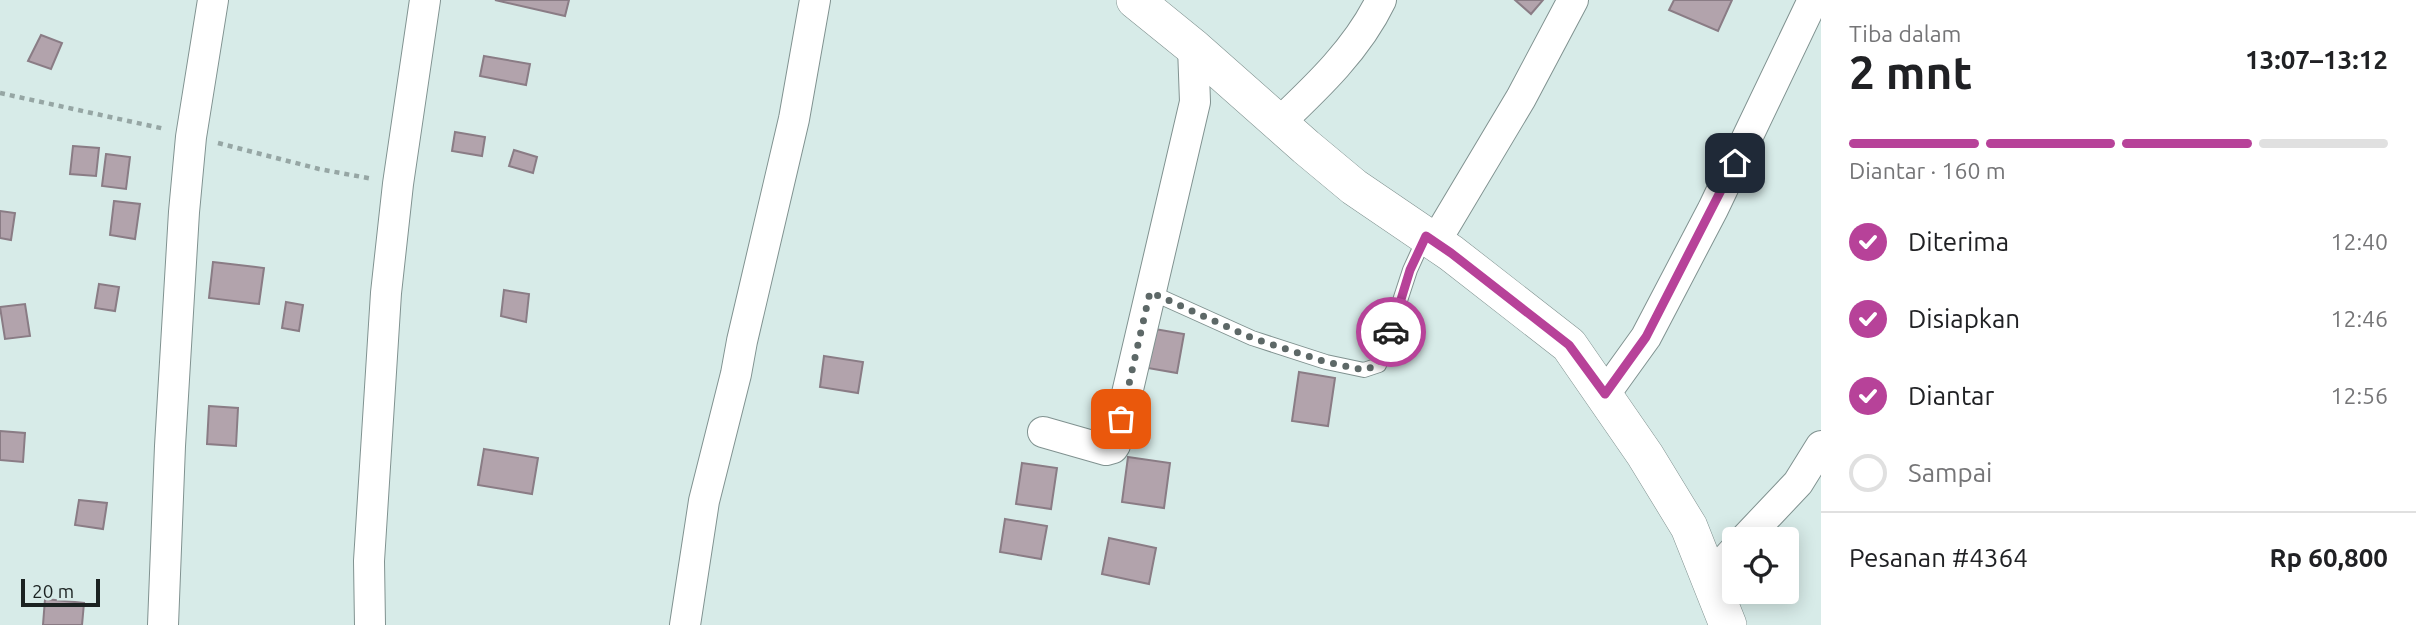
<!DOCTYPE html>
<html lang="id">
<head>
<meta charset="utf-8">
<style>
	body { margin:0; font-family:Ubuntu,sans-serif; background:#f6f6f6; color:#202124; height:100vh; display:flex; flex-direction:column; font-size:26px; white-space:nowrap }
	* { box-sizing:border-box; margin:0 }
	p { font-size:23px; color:#757577 }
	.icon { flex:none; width:38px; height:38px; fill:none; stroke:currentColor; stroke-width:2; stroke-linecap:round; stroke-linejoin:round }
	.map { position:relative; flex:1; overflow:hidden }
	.drawer { display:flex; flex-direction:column; background:#fff; width:595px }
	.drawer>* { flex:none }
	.controls { position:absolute; left:1722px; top:527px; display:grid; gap:14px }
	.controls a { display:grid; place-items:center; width:77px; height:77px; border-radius:7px; background:#fff; box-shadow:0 4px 18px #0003; font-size:35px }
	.scale { position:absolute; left:21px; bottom:18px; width:79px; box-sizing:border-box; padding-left:7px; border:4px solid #1b2221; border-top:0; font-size:19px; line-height:24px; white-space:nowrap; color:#1b2221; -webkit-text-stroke:5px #d7ebe8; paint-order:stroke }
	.pin { position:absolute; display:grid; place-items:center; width:60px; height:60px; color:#fff; margin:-30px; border-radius:14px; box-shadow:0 4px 10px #0006 }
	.courier { position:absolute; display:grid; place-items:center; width:70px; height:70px; margin:-35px; border:5px solid #b74299; border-radius:50%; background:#fff; color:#222; box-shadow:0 2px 9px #0007 }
	.head em { font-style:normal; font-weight:700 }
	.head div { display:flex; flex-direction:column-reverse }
	.head { display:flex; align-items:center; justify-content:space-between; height:119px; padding:0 28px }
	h1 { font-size:46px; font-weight:700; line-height:52px }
	.bar { display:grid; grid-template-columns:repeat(4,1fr); gap:10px 7px; align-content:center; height:84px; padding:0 28px }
	.bar i { height:9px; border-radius:5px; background:#e0e0e0 }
	.bar .selected { background:#b74299 }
	.bar p { grid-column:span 4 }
	.line { display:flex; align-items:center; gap:18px; padding:0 28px; border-top:2px solid #e0e0e0 }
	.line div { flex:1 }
	ol { padding:0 28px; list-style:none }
	li { display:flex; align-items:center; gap:21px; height:77px }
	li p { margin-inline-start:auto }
	li .icon { padding:7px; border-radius:50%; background:#b74299; color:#fff; stroke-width:4 }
	li:last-child { color:#757577 }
	li i { width:38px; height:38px; border:4px solid #e0e0e0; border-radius:50% }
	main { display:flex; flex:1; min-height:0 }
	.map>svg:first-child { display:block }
	.building { fill:#b2a3ac; stroke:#8a7c85; stroke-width:2 }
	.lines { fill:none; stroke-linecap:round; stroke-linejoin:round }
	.service-casing { stroke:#809290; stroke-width:16 }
	.minor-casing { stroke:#809290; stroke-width:32 }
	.tertiary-casing { stroke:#809290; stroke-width:38 }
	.path { stroke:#96a6a4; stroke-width:4.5; stroke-dasharray:5 5; stroke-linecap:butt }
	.service { stroke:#fff; stroke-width:14 }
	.minor { stroke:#fff; stroke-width:30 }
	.tertiary { stroke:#fff; stroke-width:37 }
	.done { stroke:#5d6867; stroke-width:7; stroke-dasharray:0 12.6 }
	.route { stroke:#b74299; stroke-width:9 }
</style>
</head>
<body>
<main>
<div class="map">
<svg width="1821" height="625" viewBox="0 0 1821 625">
	<rect width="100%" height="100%" fill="#d7ebe8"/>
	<path class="building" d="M495 0H569L565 16Z
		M1515 0H1543L1531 14Z
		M1674 0H1732L1718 31 1669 10Z
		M41 35 62 43 51 69 28 61Z
		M484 56 530 64 526 85 480 76Z
		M455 132 485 137 482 156 452 151Z
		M73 146 99 148 96 176 70 174Z
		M514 150 537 157 533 173 509 166Z
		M106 154 130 157 126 189 102 186Z
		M114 201 140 204 135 239 110 235Z
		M0 211 15 213 11 240 0 238Z
		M213 262 264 268 259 304 209 298Z
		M99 284 119 287 115 311 95 308Z
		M504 290 529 294 526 322 501 316Z
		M286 302 303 305 299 331 282 328Z
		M25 304 30 336 5 339 0 307Z
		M1149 328 1184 334 1177 373 1142 367Z
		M824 356 863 362 858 393 820 387Z
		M1299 372 1335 378 1328 426 1292 421Z
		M209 406 238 408 236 446 207 444Z
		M0 431 25 433 23 462 0 460Z
		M484 449 538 458 532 494 478 485Z
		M1128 457 1170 463 1164 508 1122 502Z
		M1022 463 1057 468 1051 509 1016 504Z
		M79 500 107 503 103 529 75 525Z
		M1005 519 1047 526 1041 559 1000 552Z
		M1109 538 1156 548 1149 584 1102 574Z
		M45 599 84 603 82 625H43Z"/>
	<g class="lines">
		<defs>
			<path id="service" d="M1150 292 1252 338 1326 362 1364 370 1379 365 1410 270 1425 237"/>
			<path id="minor" d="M1280 122C1318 86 1358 48 1381 0
				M1435 242 1521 98 1573 0
				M1605 394 1646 337 1713 209 1813 0
				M1043 432 1106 450 1113 448 1115 445 1195 102 1193 47
				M1745 539 1798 483 1821 446
				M1710 577 1734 551
				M163 625 170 446 184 212 191 137 213 0
				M370 625 369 561 386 293 398 184 425 0
				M685 625 704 501 736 374 742 341 794 119 815 0"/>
			<path id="tertiary" d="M1135 0 1193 47 1306 147 1354 187 1451 253 1569 345 1645 455 1689 527 1728 625"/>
		</defs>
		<use href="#service" class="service-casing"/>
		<use href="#minor" class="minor-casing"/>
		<use href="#tertiary" class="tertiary-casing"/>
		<path class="path" d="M0 93 165 129
			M218 143 319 169 373 179"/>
		<use href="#service" class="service"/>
		<use href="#minor" class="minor"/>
		<use href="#tertiary" class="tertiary"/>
	</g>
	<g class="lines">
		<path class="done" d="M1121 419 1150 292 1252 338 1326 362 1364 370 1378 365 1391 332"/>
		<path class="route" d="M1391 332 1410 270 1426 236 1451 253 1569 345 1605 394 1646 337 1735 163"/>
	</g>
</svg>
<div class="controls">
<a><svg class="icon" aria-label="locate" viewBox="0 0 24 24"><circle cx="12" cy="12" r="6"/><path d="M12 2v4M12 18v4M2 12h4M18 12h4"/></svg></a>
</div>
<div class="scale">20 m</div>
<div class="pin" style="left:1121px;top:419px;background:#ea580c"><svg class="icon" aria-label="bag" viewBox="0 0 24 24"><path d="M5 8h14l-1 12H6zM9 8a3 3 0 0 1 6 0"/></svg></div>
<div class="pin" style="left:1735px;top:163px;background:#1f2937"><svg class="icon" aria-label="home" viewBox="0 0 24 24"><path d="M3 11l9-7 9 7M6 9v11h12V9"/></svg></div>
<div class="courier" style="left:1391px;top:332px"><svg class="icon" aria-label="car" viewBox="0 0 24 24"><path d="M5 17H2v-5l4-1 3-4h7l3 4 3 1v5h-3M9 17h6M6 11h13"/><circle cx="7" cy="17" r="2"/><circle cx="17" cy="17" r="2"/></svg></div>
</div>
<section class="drawer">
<div class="head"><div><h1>2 mnt</h1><p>Tiba dalam</p></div><em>13:07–13:12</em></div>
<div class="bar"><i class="selected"></i><i class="selected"></i><i class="selected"></i><i></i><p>Diantar · 160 m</p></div>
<ol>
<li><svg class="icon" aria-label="check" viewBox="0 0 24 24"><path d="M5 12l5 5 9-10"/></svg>Diterima<p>12:40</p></li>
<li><svg class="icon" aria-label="check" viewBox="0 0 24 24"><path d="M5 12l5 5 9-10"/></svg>Disiapkan<p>12:46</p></li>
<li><svg class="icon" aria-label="check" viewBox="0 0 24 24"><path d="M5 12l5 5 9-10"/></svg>Diantar<p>12:56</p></li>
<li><i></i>Sampai</li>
</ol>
<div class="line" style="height:91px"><div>Pesanan #4364</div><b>Rp 60,800</b></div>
</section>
</main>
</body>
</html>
